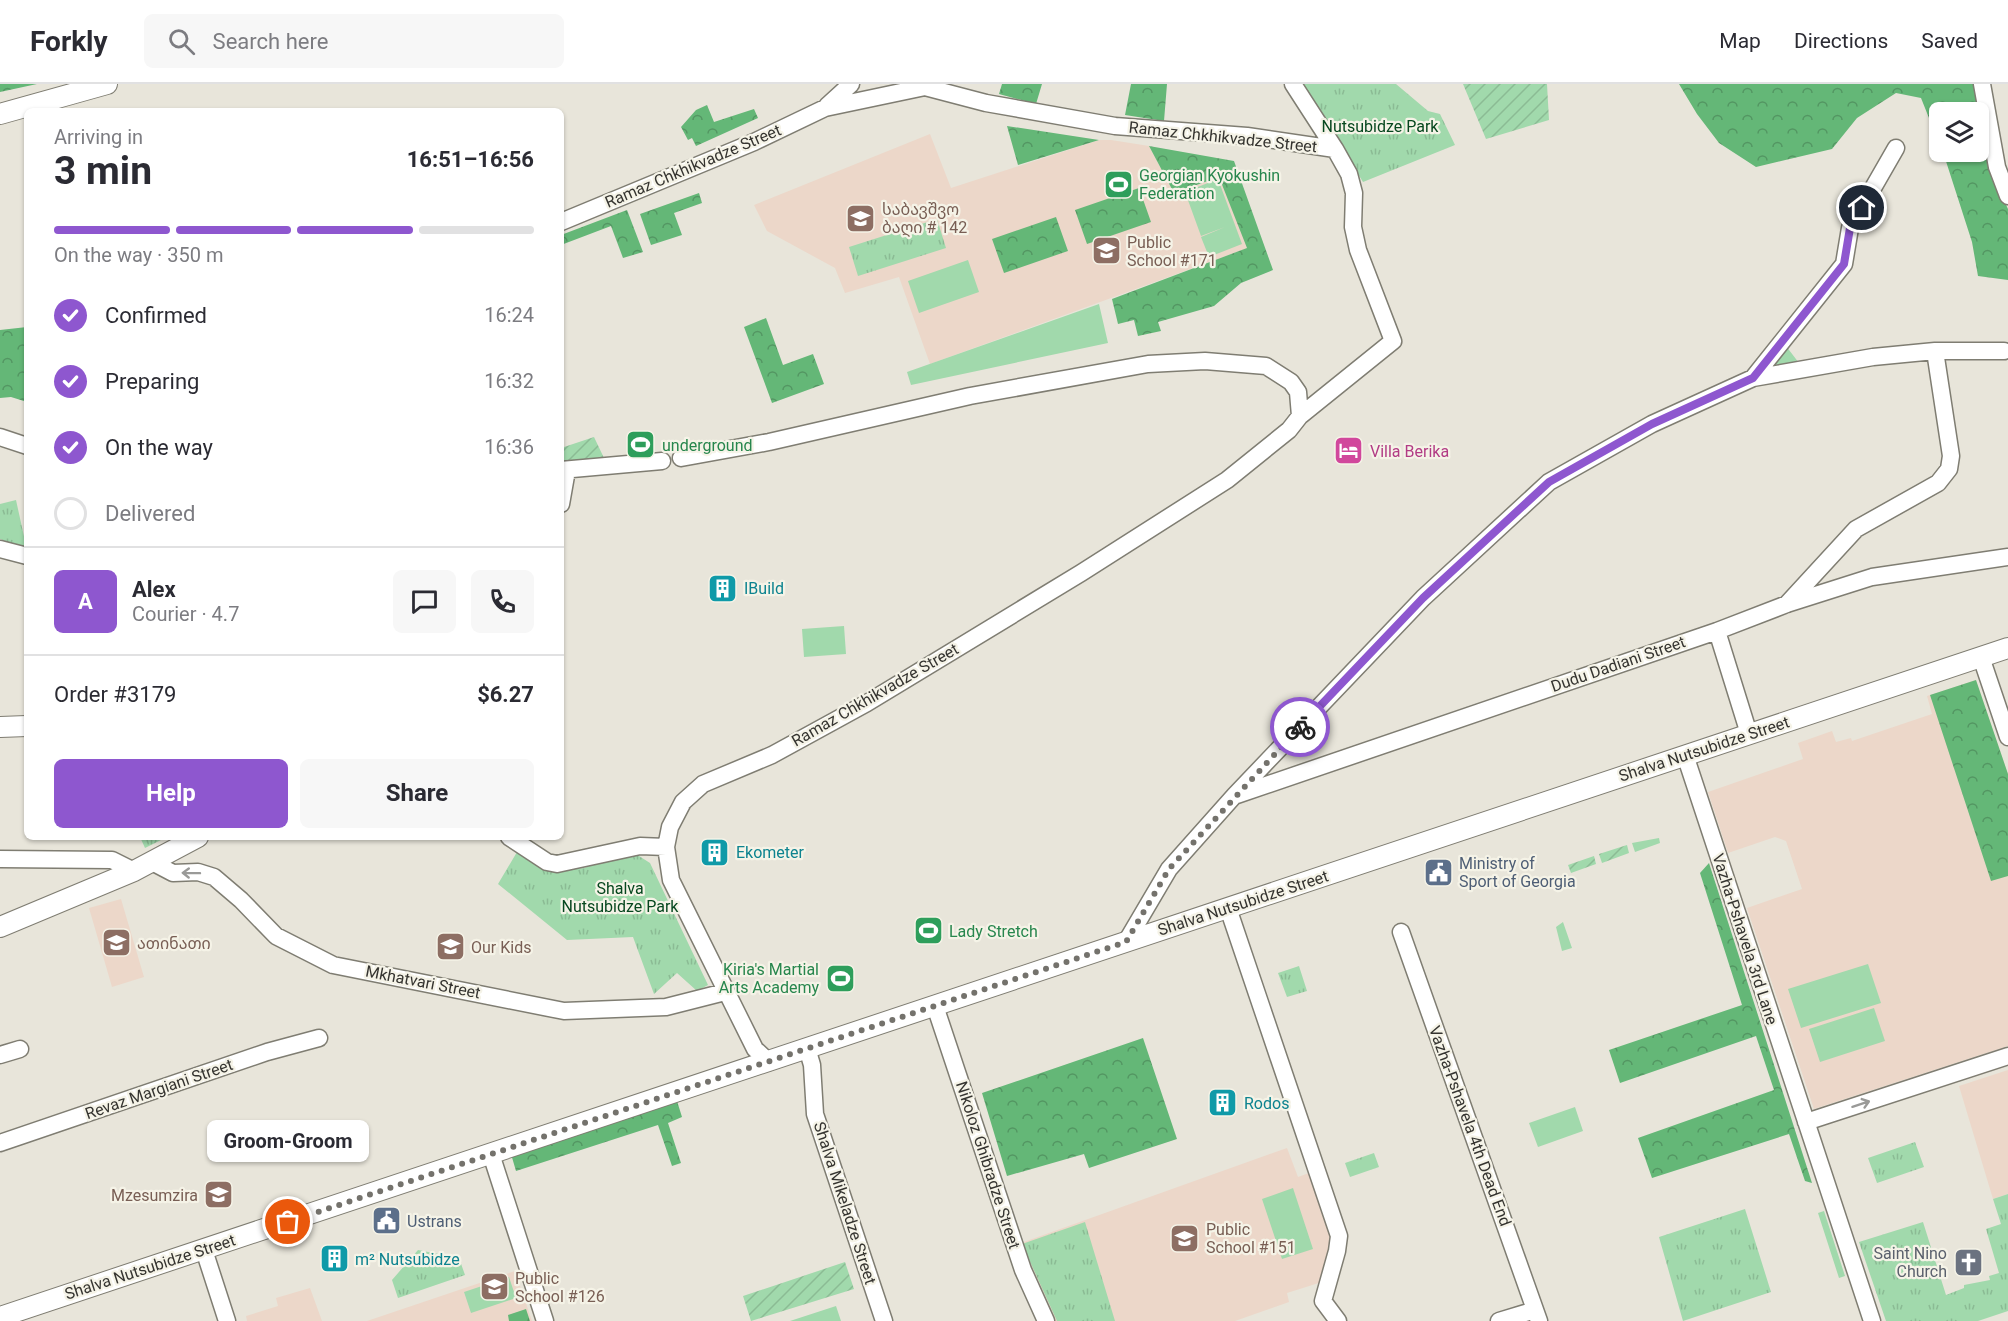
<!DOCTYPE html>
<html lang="en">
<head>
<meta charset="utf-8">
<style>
	body { margin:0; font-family:Roboto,"Noto Sans Georgian",sans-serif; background:#f7f7f7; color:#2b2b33; height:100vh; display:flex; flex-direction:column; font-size:22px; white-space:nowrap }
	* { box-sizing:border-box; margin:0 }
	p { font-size:20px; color:#7c7c81 }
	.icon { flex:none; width:33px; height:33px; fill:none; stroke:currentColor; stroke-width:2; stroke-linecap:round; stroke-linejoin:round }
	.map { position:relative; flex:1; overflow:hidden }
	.drawer { position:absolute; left:24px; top:24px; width:540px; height:732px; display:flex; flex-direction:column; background:#fff; border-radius:9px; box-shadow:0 2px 4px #0004 }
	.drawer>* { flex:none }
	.controls { position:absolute; left:1929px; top:18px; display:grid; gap:12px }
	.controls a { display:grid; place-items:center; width:60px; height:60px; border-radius:9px; background:#fff; box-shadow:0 2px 4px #0004; font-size:30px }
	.pin { position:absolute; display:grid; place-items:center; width:51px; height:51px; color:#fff; margin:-26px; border:3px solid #fff; border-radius:50%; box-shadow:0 2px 6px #0007 }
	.courier { position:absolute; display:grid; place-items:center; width:60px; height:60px; margin:-30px; border:4px solid #8e57cf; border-radius:50%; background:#fff; color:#222; box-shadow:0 2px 8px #0007 }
	.bubble { position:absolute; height:42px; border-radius:9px; background:#fff; box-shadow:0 2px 4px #0004; font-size:20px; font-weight:700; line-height:42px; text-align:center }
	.summary em { font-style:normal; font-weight:700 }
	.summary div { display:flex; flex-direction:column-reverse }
	.summary { display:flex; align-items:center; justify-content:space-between; height:102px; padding:0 30px }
	h1 { font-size:39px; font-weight:700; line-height:45px }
	.bar { display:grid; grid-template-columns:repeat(4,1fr); gap:9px 6px; align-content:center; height:72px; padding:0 30px }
	.bar i { height:8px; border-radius:4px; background:#e1e1e2 }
	.bar .on { background:#8e57cf }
	.bar p { grid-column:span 4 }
	.line { display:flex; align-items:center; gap:15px; padding:0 30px; border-top:2px solid #e1e1e2 }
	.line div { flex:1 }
	.round { display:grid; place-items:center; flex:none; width:63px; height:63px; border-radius:9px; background:#f7f7f7 }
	ol { padding:0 30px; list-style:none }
	li { display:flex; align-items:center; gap:18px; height:66px }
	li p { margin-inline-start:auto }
	li .icon { padding:6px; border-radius:50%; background:#8e57cf; color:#fff; stroke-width:4 }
	li:last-child { color:#7c7c81 }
	li i { width:33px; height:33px; border:3px solid #e1e1e2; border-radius:50% }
	.button { display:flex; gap:12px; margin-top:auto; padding:12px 30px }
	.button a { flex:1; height:69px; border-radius:9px; background:#8e57cf; color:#fff; font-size:24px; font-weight:700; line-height:69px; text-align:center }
	.button a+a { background:#f7f7f7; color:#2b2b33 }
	header { display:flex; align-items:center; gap:36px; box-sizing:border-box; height:84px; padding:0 30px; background:#fff; border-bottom:2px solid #e1e1e2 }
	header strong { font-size:28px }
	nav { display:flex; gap:33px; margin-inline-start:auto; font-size:21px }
	.search { width:420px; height:54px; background:#f7f7f7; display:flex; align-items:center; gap:15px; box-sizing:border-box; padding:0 21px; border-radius:9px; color:#7c7c81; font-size:22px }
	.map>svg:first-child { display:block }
	.education { fill:#ecd7c9 }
	.grass { fill:#a1d9ac }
	.forest { fill:url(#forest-crowns) }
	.park { fill:url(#park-tufts) }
	.garden { fill:url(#garden-furrows) }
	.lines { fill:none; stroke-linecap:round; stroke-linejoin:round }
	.minor-casing { stroke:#7f7d72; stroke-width:19 }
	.major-casing { stroke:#7f7d72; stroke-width:22 }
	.minor { stroke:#fff; stroke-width:16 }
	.major { stroke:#fff; stroke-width:20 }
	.oneway { stroke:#9a9a98 }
	.done { stroke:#74726c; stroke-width:6; stroke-dasharray:0 10.8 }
	.route { stroke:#8e57cf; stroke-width:8 }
	.labels { text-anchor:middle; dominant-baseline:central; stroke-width:4.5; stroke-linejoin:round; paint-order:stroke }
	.park-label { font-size:16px; fill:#06471e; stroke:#f5f3e7 }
	.street-label { font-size:16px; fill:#353430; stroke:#f5f3e7 }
	.leisure-label { font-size:16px; fill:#27864d; stroke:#f5f3e7; text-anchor:start }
	.education-label { font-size:16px; fill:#785e54; stroke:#f5f3e7; text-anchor:start }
	.hotel-label { font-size:16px; fill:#b23c85; stroke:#f5f3e7; text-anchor:start }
	.culture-label { font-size:16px; fill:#0d838f; stroke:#f5f3e7; text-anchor:start }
	.service-label { font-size:16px; fill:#4e5e75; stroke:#f5f3e7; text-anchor:start }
	.worship-label { font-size:16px; fill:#5b616d; stroke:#f5f3e7; text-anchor:end }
</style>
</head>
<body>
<header>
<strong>Forkly</strong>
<div class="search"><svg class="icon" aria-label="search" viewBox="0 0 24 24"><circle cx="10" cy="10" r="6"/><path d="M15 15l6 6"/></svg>Search here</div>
<nav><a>Map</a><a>Directions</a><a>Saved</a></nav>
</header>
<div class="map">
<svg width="2008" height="1237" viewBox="0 0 2008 1237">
	<defs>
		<pattern id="forest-crowns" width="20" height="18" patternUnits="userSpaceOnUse" patternTransform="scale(1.5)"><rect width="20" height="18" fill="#64b777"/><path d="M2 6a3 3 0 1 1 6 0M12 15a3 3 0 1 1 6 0" fill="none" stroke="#539662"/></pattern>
		<pattern id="park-tufts" width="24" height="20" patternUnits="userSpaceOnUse" patternTransform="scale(1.5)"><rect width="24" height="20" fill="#a1d9ac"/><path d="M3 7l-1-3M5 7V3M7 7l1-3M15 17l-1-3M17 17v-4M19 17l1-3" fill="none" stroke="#8bbb94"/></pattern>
		<pattern id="garden-furrows" width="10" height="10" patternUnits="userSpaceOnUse" patternTransform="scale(1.5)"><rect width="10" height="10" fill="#a1d9ac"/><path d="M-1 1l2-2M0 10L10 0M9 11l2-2" fill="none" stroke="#8bbb94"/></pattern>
	</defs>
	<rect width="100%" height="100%" fill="#e8e5da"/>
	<path class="education" d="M930 50 951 104 1099 56H1111L1149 62 1174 109 1219 93 1248 164 930 280 899 193 845 209 835 184 767 147 754 121Z
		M1976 596 2008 690V962L1814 1025 1747 824 1802 805 1786 757 1775 753 1728 769 1708 708 1803 675 1798 659 1832 647 1836 658 1851 654 1852 657 1932 630 1927 612Z
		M121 815 144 893 112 903 89 824Z
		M2008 986V1110L1993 1115 1959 1002Z
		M1287 1064 1298 1093 1309 1089 1333 1141 1325 1197 1287 1209 1289 1218 1235 1237H1055L1021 1159Z
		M515 1187 532 1237H367Z
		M310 1204 322 1237H247L246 1232 278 1222 276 1214Z"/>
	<path class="grass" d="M1218 95 1242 160 1209 173 1201 153 1225 143 1201 152 1185 108Z
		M968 176 979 208 919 229 908 197Z
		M1099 220 1108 259 911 301 907 288Z
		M844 542 846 570 804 573 802 545Z
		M1659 754 1660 759 1635 768 1632 759Z
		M1563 838 1572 864 1562 867 1556 843Z
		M1868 880 1881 919 1801 944 1788 905Z
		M1874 924 1885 957 1820 978 1809 945Z
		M1575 1023 1583 1047 1538 1063 1529 1039Z
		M1293 1104 1313 1165 1282 1175 1262 1115Z
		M1824 1127 1845 1192 1839 1194 1818 1129Z
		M509 1193 516 1214 471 1229 464 1208Z
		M836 1222 841 1237H790Z"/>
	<path class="forest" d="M0 0H37L0 8Z
		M1002 0H1042L1036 20 999 10Z
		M1131 0H1167L1164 37 1125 31Z
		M1679 0H1978L2001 110 2008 125V196L1978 192 1972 158 1943 68H1978V28H1940L1939 59 1921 14 1896 9 1857 34 1832 65 1756 83 1719 59 1697 30Z
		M707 21 714 38 754 25 758 34 696 62 692 54 688 56 681 43 696 26Z
		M1007 42 1099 56 1018 81Z
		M1149 62 1234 77 1273 186 1241 199 1214 222 1158 238 1161 247 1138 252 1134 236 1118 240 1112 215 1247 164 1219 93 1174 109Z
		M1139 104 1151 138 1087 160 1075 126Z
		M699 109 702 119 674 129 682 151 651 161 640 130Z
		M627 126 643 168 623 174 611 142 561 161V151Z
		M1056 133 1068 167 1004 189 992 155Z
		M766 234 783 281 813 270 824 300 772 319 744 243Z
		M27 243V318L11 313 0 314V246Z
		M1976 596 2008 690V792L1991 797 1930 611Z
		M1709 779 1812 1099 1805 1097 1789 1050 1652 1094 1638 1054 1774 1006 1756 952 1620 999 1609 966 1742 921 1700 789Z
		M1143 954 1177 1055 1089 1084 1084 1070 1007 1092 982 1009Z
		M677 1017 682 1033 668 1039 681 1079 672 1082 658 1041 516 1087 511 1070Z
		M526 1225 530 1237H509L508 1231Z"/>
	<path class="park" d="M1302 0H1396L1428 27 1440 30 1455 61 1363 98Z
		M937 135 946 164 858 192 849 163Z
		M1786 262 1799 279 1771 285Z
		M16 416 27 466 0 455V420Z
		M140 753H167L145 764Z
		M517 768 552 787 584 784 625 770 639 772 650 779 708 901 697 907 677 889 654 910 633 853 567 856 498 800Z
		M1299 882 1307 907 1287 913 1278 889Z
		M1915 1058 1924 1083 1877 1099 1868 1074Z
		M1374 1069 1379 1083 1350 1093 1345 1079Z
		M2008 1110V1227L1978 1237H1886L1859 1158 1923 1138 1946 1211 1964 1204V1201L1990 1196 1989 1192 1999 1189 1986 1145 2001 1140 1993 1115Z
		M1745 1125 1771 1208 1683 1237 1659 1153Z
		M1085 1138 1115 1237H1057L1022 1160Z
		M418 1166 459 1174 465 1191 398 1214 392 1196Z"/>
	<path class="garden" d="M1463 0H1547L1549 36 1486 55Z
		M594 353 604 374 561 378V364Z
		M1627 761 1629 769 1602 779 1599 770Z
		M1594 772 1596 780 1571 789 1568 781Z
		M845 1178 854 1205 751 1237 743 1212Z"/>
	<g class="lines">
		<defs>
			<path id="minor" d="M1293 0 1335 65
				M1982 0 1997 83 2008 112
				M827 22 851 0
				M561 138 754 58 825 24 925 3 986 19 1115 42 1247 52 1335 65 1349 90 1354 109 1353 143 1358 166 1393 257 1300 332 1289 346 1227 396 1081 489 867 619 772 671 703 700 683 718 670 743 666 763 671 796 755 965 769 978
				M1935 267H2004
				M1753 294 1844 180 1850 144 1896 64
				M0 353 27 362
				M681 374 769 358 970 312 1148 280 1205 277 1266 282 1291 298 1298 308 1300 332
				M561 386 662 377
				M561 420 567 386
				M0 465 27 472
				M1717 547 1749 650
				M1981 573 2008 653
				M1685 671 1872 1237
				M1237 711 1717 547 1787 520 1872 493 2008 473
				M509 753 547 778 557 780 640 762 666 763
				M0 775 112 776 134 787
				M152 778 173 789 198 788 214 793 241 816 276 852 333 881 564 927 666 923 725 908
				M1228 824 1339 1152 1337 1167 1323 1217 1338 1237
				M1401 848 1539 1237
				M1126 858 1169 785 1234 712 1423 514 1549 398 1652 340 1753 294 1873 273 1935 267 1951 372 1949 385 1938 399 1856 445 1787 520
				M935 922 1023 1186 1046 1237
				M807 964 812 981 815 1030 884 1237
				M0 971 20 965
				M1806 1038 2008 972
				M0 1059 267 968 319 954
				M491 1070 545 1237
				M204 1166 227 1237
				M1499 1237 1535 1226"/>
			<path id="major" d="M0 30 107 0
				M0 643 27 642
				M0 843 134 787 198 753
				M0 1233 2008 564"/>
		</defs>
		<use href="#minor" class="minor-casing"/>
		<use href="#major" class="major-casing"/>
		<use href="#minor" class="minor"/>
		<use href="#major" class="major"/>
	</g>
	<defs><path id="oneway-shaft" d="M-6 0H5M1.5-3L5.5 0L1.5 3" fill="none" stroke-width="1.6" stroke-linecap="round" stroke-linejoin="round" transform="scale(1.5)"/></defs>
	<g class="oneway">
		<use href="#oneway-shaft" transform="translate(191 789) rotate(-179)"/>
		<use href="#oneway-shaft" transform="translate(1861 1020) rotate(-18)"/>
	</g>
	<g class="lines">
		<path class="done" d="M288 1138 1126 858 1169 785 1300 643"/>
		<path class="route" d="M1300 643 1423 514 1549 398 1652 340 1753 294 1844 180 1850 144 1862 124"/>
	</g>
	<defs>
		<symbol id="stadium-square" viewBox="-11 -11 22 22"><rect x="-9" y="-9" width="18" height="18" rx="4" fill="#2e9e5b" stroke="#f5f3e7"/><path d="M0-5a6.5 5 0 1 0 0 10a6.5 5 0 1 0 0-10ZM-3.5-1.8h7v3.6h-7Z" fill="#fff"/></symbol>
		<symbol id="school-square" viewBox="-11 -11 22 22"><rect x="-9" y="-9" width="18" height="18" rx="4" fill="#8d6e63" stroke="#f5f3e7"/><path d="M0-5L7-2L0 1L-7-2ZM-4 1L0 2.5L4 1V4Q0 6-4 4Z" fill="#fff"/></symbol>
		<symbol id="hotel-square" viewBox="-11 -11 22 22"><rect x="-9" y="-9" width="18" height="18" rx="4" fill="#d1479c" stroke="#f5f3e7"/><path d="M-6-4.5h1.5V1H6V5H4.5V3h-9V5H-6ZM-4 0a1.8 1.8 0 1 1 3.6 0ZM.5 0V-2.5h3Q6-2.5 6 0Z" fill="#fff"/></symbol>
		<symbol id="building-square" viewBox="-11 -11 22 22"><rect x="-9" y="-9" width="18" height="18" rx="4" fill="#0f9aa8" stroke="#f5f3e7"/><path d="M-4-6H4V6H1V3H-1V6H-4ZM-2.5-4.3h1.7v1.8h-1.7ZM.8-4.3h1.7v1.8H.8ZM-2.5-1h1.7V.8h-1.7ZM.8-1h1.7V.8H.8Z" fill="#fff"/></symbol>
		<symbol id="civic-square" viewBox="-11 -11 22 22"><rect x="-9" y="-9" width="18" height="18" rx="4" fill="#5c6f8a" stroke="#f5f3e7"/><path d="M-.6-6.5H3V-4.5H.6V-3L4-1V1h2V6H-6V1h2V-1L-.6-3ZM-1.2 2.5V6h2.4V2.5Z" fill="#fff"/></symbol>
		<symbol id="church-square" viewBox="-11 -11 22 22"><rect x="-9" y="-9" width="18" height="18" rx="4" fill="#6b7280" stroke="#f5f3e7"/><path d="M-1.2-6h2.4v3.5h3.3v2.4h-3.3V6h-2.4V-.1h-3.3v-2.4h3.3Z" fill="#fff"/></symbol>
	</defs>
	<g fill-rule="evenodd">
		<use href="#stadium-square" x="1102" y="84" width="33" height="33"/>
		<use href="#school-square" x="844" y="118" width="33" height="33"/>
		<use href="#school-square" x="1090" y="150" width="33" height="33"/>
		<use href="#stadium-square" x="624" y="344" width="33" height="33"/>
		<use href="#hotel-square" x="1332" y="350" width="33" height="33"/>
		<use href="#building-square" x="706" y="488" width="33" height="33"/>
		<use href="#building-square" x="698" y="752" width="33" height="33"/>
		<use href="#civic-square" x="1422" y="772" width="33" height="33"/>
		<use href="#stadium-square" x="912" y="830" width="33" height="33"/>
		<use href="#school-square" x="100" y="842" width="33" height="33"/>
		<use href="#school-square" x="434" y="846" width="33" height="33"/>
		<use href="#stadium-square" x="824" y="878" width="33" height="33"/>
		<use href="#building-square" x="1206" y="1002" width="33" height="33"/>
		<use href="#school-square" x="202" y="1094" width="33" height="33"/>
		<use href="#civic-square" x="370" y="1120" width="33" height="33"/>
		<use href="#school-square" x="1168" y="1138" width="33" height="33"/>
		<use href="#building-square" x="318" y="1158" width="33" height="33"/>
		<use href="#church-square" x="1952" y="1162" width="33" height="33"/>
		<use href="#school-square" x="478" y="1186" width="33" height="33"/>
	</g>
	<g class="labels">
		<g class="park-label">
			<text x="1380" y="42">Nutsubidze Park</text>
			<text x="620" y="804">Shalva<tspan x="620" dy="18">Nutsubidze Park</tspan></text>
		</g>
		<g class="street-label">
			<text transform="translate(1223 53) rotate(6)">Ramaz Chkhikvadze Street</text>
			<text transform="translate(693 82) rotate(-23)">Ramaz Chkhikvadze Street</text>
			<text transform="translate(1618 580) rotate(-19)">Dudu Dadiani Street</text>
			<text transform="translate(875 611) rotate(-30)">Ramaz Chkhikvadze Street</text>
			<text transform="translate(1704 665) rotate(-18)">Shalva Nutsubidze Street</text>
			<text transform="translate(1243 819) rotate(-18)">Shalva Nutsubidze Street</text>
			<text transform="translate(1745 855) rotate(72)">Vazha-Pshavela 3rd Lane</text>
			<text transform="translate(423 898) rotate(11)">Mkhatvari Street</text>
			<text transform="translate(159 1005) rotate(-19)">Revaz Margiani Street</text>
			<text transform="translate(1470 1042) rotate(70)">Vazha-Pshavela 4th Dead End</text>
			<text transform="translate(988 1081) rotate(72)">Nikoloz Ghibradze Street</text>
			<text transform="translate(845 1119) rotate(72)">Shalva Mikeladze Street</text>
			<text transform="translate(150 1183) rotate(-18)">Shalva Nutsubidze Street</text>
		</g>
		<g class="leisure-label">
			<text x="1139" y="91">Georgian Kyokushin<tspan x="1139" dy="18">Federation</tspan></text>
			<text x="662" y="361">underground</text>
			<text x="949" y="847">Lady Stretch</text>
			<text x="819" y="885" text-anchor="end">Kiria's Martial<tspan x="819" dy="18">Arts Academy</tspan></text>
		</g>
		<g class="education-label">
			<text x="882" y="125">საბავშვო<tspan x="882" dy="18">ბაღი # 142</tspan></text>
			<text x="1127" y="158">Public<tspan x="1127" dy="18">School #171</tspan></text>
			<text x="137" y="859">ათინათი</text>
			<text x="471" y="863">Our Kids</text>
			<text x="198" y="1111" text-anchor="end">Mzesumzira</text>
			<text x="1206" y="1145">Public<tspan x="1206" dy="18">School #151</tspan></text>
			<text x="515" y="1194">Public<tspan x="515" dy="18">School #126</tspan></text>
		</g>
		<g class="hotel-label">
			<text x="1370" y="367">Villa Berika</text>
		</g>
		<g class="culture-label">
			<text x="744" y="504">IBuild</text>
			<text x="736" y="768">Ekometer</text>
			<text x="1244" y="1019">Rodos</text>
			<text x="355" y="1175">m² Nutsubidze</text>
		</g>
		<g class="service-label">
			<text x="1459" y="779">Ministry of<tspan x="1459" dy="18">Sport of Georgia</tspan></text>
			<text x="407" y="1137">Ustrans</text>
		</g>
		<g class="worship-label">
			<text x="1947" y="1169">Saint Nino<tspan x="1947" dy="18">Church</tspan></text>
		</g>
	</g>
</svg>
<div class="controls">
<a><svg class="icon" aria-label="layers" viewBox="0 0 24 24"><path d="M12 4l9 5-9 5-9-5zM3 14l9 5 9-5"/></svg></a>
</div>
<div class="pin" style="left:288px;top:1138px;background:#ea580c"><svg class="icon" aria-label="bag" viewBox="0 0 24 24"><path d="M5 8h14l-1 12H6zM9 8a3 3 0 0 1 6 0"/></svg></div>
<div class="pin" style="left:1862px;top:124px;background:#1f2937"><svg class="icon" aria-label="home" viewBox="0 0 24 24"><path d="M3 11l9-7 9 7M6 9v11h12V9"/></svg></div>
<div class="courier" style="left:1300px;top:643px"><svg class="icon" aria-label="bike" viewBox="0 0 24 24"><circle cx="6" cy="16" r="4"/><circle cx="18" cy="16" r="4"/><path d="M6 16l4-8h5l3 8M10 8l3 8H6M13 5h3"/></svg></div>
<div class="bubble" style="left:207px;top:1036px;width:162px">Groom-Groom</div>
<section class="drawer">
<div class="summary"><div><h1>3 min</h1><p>Arriving in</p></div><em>16:51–16:56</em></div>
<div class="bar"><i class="on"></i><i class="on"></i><i class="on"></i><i></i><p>On the way · 350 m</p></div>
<ol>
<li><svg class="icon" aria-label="check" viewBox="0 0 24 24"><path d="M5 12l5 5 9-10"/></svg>Confirmed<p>16:24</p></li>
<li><svg class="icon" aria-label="check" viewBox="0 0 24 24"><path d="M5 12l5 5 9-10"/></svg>Preparing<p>16:32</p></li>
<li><svg class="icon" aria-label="check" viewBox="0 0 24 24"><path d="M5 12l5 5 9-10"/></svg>On the way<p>16:36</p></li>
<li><i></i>Delivered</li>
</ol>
<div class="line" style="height:108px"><b class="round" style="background:#8e57cf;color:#fff">A</b><div><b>Alex</b><p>Courier · 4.7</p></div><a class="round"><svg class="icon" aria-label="chat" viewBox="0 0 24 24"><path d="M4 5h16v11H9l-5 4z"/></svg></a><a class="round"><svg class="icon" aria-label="phone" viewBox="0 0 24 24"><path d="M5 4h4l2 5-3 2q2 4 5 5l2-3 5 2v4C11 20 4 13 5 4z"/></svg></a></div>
<div class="line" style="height:78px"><div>Order #3179</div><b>$6.27</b></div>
<div class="button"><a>Help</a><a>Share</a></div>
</section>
</div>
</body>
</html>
